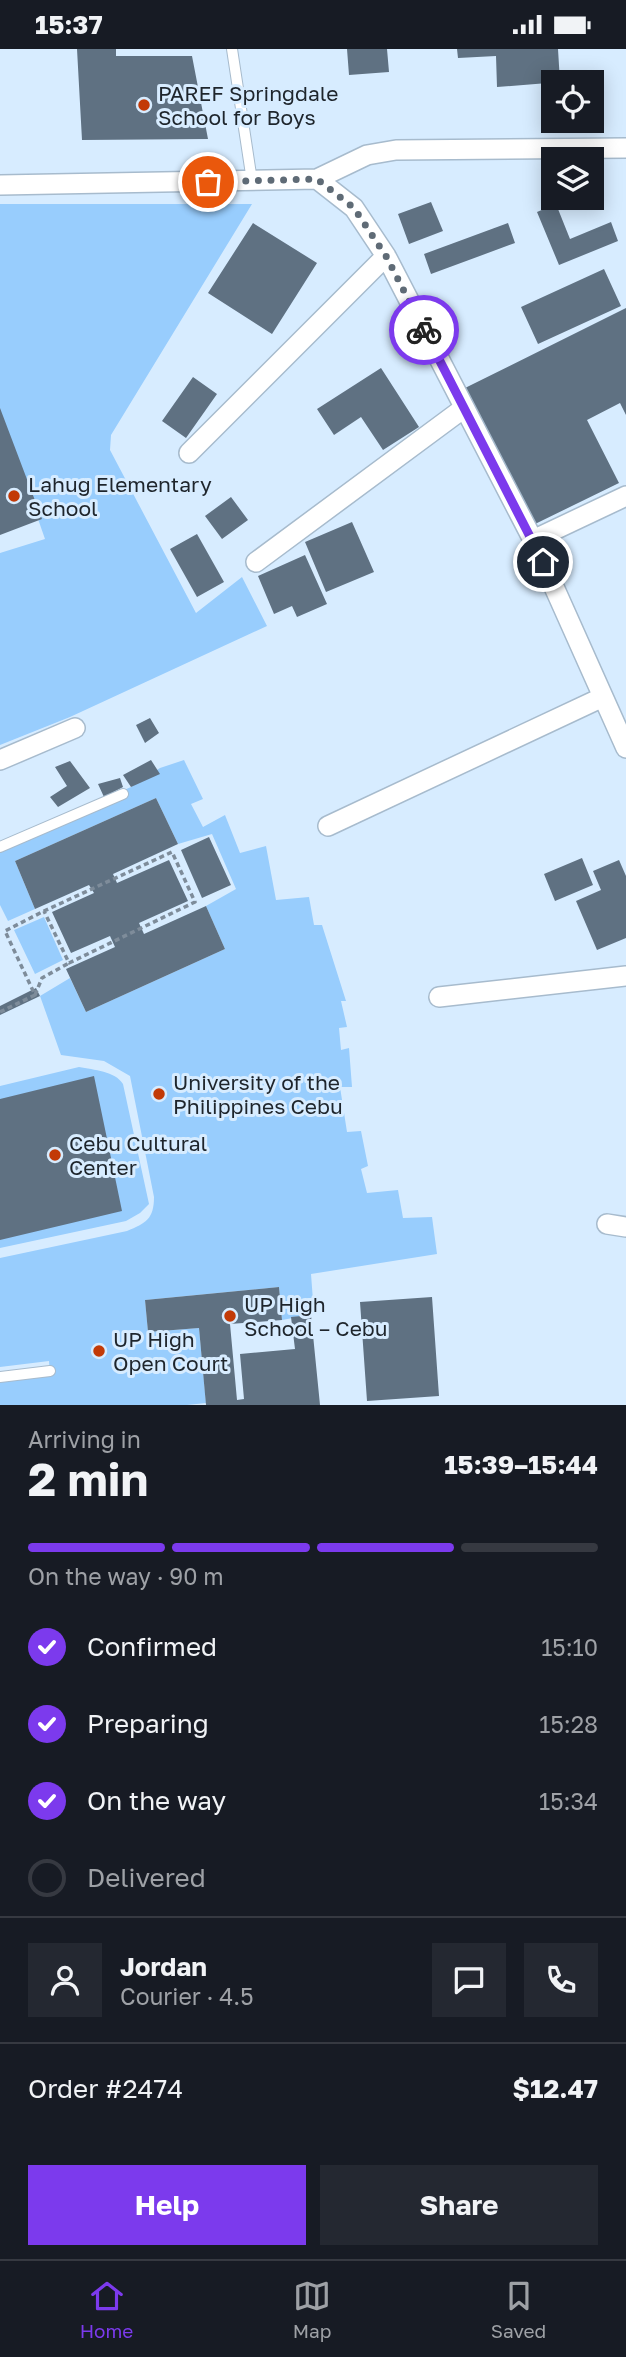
<!DOCTYPE html>
<html lang="en">
<head>
<meta charset="utf-8">
<style>
	body { margin:0; font-family:"Golos Text",sans-serif; background:#242831; color:#f1f3f6; height:100vh; display:flex; flex-direction:column; font-size:26px; white-space:nowrap }
	* { box-sizing:border-box; margin:0 }
	p { font-size:23px; color:#9ea1a6 }
	.icon { flex:none; width:38px; height:38px; fill:none; stroke:currentColor; stroke-width:2; stroke-linecap:round; stroke-linejoin:round }
	.map { position:relative; height:1356px; overflow:hidden }
	.panel { display:flex; flex-direction:column; background:#171b24; flex:1 }
	.panel>* { flex:none }
	.tools { position:absolute; left:541px; top:21px; display:grid; gap:14px }
	.tools a { display:grid; place-items:center; width:63px; height:63px; border-radius:0px; background:#171b24; box-shadow:0 4px 18px #0003; font-size:35px }
	.pin { position:absolute; display:grid; place-items:center; width:60px; height:60px; color:#fff; margin:-30px; border:4px solid #fff; border-radius:50%; box-shadow:0 2px 7px #0007 }
	.courier { position:absolute; display:grid; place-items:center; width:70px; height:70px; margin:-35px; border:5px solid #7c3aed; border-radius:50%; background:#fff; color:#222; box-shadow:0 2px 9px #0007 }
	.summary em { font-style:normal; font-weight:700 }
	.summary div { display:flex; flex-direction:column-reverse }
	.summary { display:flex; align-items:center; justify-content:space-between; height:119px; padding:0 28px }
	h1 { font-size:46px; font-weight:700; line-height:52px }
	.bar { display:grid; grid-template-columns:repeat(4,1fr); gap:10px 7px; align-content:center; height:84px; padding:0 28px }
	.bar i { height:9px; border-radius:5px; background:#363941 }
	.bar .current { background:#7c3aed }
	.bar p { grid-column:span 4 }
	.line { display:flex; align-items:center; gap:18px; padding:0 28px; border-top:2px solid #363941 }
	.line div { flex:1 }
	.round { display:grid; place-items:center; flex:none; width:74px; height:74px; border-radius:0px; background:#242831 }
	ol { padding:0 28px; list-style:none }
	li { display:flex; align-items:center; gap:21px; height:77px }
	li p { margin-inline-start:auto }
	li .icon { padding:7px; border-radius:50%; background:#7c3aed; color:#fff; stroke-width:4 }
	li:last-child { color:#9ea1a6 }
	li i { width:38px; height:38px; border:4px solid #363941; border-radius:50% }
	.button { display:flex; gap:14px; margin-top:auto; padding:14px 28px }
	.button a { flex:1; height:80px; border-radius:0px; background:#7c3aed; color:#fff; font-size:28px; font-weight:700; line-height:80px; text-align:center }
	.button a+a { background:#242831; color:#f1f3f6 }
	.status { display:flex; justify-content:space-between; align-items:center; height:49px; padding:0 35px; background:#171b24; direction:ltr }
	.status svg { height:19px; fill:currentColor }
	.menu { display:flex; justify-content:space-around; align-items:center; height:98px; border-top:2px solid #363941; background:#171b24; font-size:19px; color:#9ea1a6 }
	.menu a { display:grid; justify-items:center; gap:4px }
	.menu .current { color:#7c3aed }
	.map>svg:first-child { display:block }
	.green { fill:#98cdfd }
	.building { fill:#5f7182 }
	.lines { fill:none; stroke-linecap:round; stroke-linejoin:round }
	.lane-casing { stroke:#a7bbcd; stroke-width:12 }
	.street-casing { stroke:#a7bbcd; stroke-width:22 }
	.path { stroke:#7e8c9a; stroke-width:3.5; stroke-dasharray:5 3.5; stroke-linecap:butt }
	.lane { stroke:#fff; stroke-width:10 }
	.street { stroke:#fff; stroke-width:19 }
	.done { stroke:#5f6b76; stroke-width:7; stroke-dasharray:0 12.6 }
	.route { stroke:#7c3aed; stroke-width:9 }
	.poi-dot { fill:#c23a07; stroke:#d7ecff; stroke-width:2.5 }
	.labels { text-anchor:middle; dominant-baseline:central; stroke-width:6; stroke-linejoin:round; paint-order:stroke }
	.poi-label { font-size:21px; fill:#1e252c; stroke:#d7ecff; text-anchor:start }
</style>
</head>
<body>
<div class="status"><b>15:37</b><svg viewBox="0 0 49 12"><path d="M0 12V9h3v3zM5 12V6h3v6zM10 12V3h3v9zM15 12V0h3v12zM26 1h20v11H26zM47 4h2v5h-2z"/></svg></div>
<div class="map">
<svg width="626" height="1356" viewBox="0 0 626 1356">
	<rect width="100%" height="100%" fill="#d7ecff"/>
	<path class="green" d="M0 155H252L111 386 110 401 196 564 242 528 267 577 70 668 0 696V504L45 490 0 361Z
		M184 711 203 750 191 755 203 778 225 766 240 804 266 797 276 851 309 848 314 876H322L346 952H341L347 978 339 979 341 1001 349 999 352 1038H340L347 1083 361 1082 368 1117 361 1120 367 1144 398 1141 403 1169 432 1168 437 1205 311 1225 314 1265 282 1271 279 1238 145 1251 148 1283 199 1279 206 1354 187 1356H0V1332L50 1326 49 1312 0 1318V1209L127 1182C146 1174 154 1170 154 1148L130 1027 104 1012 61 1006 40 947 70 929 86 963 225 900 206 857 236 840 212 785 178 795 156 749 15 812 35 860 8 872 0 856V795L131 738 160 719Z
		M44 868 63 911 35 925 14 881Z
		M79 1018C94 1021 115 1022 123 1035L149 1155 140 1164 126 1172 0 1199V1037Z"/>
	<path class="building" d="M77 0H116V7H192L208 90 82 91Z
		M347 0H387L389 23 349 26Z
		M457 0H558L560 33 497 38 496 7 458 9Z
		M431 153 443 182 409 195 398 165Z
		M556 155 570 190 611 173 618 192 559 216 537 163Z
		M253 174 317 214 272 285 208 244Z
		M508 174 515 194 431 225 424 205Z
		M604 220 621 257 538 295 521 258Z
		M626 259V366L620 354 587 371 619 434 533 476 465 339Z
		M381 319 419 378 383 401 361 368 334 386 317 360Z
		M193 328 217 345 186 389 162 372Z
		M0 359 42 470 0 486Z
		M231 448 248 471 222 490 205 467Z
		M352 473 374 523 326 543 305 493Z
		M197 485 224 533 197 548 170 500Z
		M305 506 327 555 297 568 292 557 274 565 258 527Z
		M150 669 159 684 145 694 136 676Z
		M151 711 160 725 131 738 123 726Z
		M70 712 90 739 58 758 50 748 67 737 55 718Z
		M120 729 123 738 104 748 98 735Z
		M156 749 178 795 113 825 117 834 169 811 188 852 139 874 144 885 206 857 225 900 86 963 66 920 115 898 110 887 71 904 52 863 94 844 89 836 35 860 15 812Z
		M209 788 231 836 202 849 181 801Z
		M582 809 593 836 555 852 544 825Z
		M619 811 626 827V889L597 901 576 852 601 841 593 822Z
		M36 939 40 947 0 966V957Z
		M94 1027 122 1162 0 1191V1050Z
		M279 1238 282 1271 230 1275 237 1351 244 1350 240 1305 295 1300 291 1268 311 1266 320 1356H206L199 1279 148 1283 145 1251Z
		M432 1248 439 1347 367 1352 360 1253Z"/>
	<g class="lines">
		<defs>
			<path id="lane" d="M232 0 252 132
				M0 798 123 745
				M0 1328 50 1322"/>
			<path id="street" d="M317 130 354 159 386 207 533 491 626 699
				M0 136 317 130 367 106 396 101 626 99
				M189 404 386 207
				M533 491 626 447
				M256 513 464 359
				M0 711 75 679
				M328 777 603 648
				M439 948 626 927
				M607 1175 626 1178"/>
		</defs>
		<use href="#lane" class="lane-casing"/>
		<use href="#street" class="street-casing"/>
		<path class="path" d="M35 946 42 929 69 914
			M0 963 35 946 5 882 44 862 172 803 195 853 69 914 44 862"/>
		<use href="#lane" class="lane"/>
		<use href="#street" class="street"/>
	</g>
	<g class="lines">
		<path class="done" d="M208 133 317 130 354 159 386 207 424 281"/>
		<path class="route" d="M424 281 543 513"/>
	</g>
	<g class="poi-dot">
		<circle cx="144" cy="56" r="7"/>
		<circle cx="14" cy="447" r="7"/>
		<circle cx="159" cy="1045" r="7"/>
		<circle cx="55" cy="1106" r="7"/>
		<circle cx="230" cy="1267" r="7"/>
		<circle cx="99" cy="1302" r="7"/>
	</g>
	<g class="labels">
		<g class="poi-label">
			<text x="158" y="44">PAREF Springdale<tspan x="158" dy="24">School for Boys</tspan></text>
			<text x="28" y="435">Lahug Elementary<tspan x="28" dy="24">School</tspan></text>
			<text x="173" y="1033">University of the<tspan x="173" dy="24">Philippines Cebu</tspan></text>
			<text x="69" y="1094">Cebu Cultural<tspan x="69" dy="24">Center</tspan></text>
			<text x="244" y="1255">UP High<tspan x="244" dy="24">School – Cebu</tspan></text>
			<text x="113" y="1290">UP High<tspan x="113" dy="24">Open Court</tspan></text>
		</g>
	</g>
</svg>
<div class="tools">
<a><svg class="icon" aria-label="locate" viewBox="0 0 24 24"><circle cx="12" cy="12" r="6"/><path d="M12 2v4M12 18v4M2 12h4M18 12h4"/></svg></a>
<a><svg class="icon" aria-label="layers" viewBox="0 0 24 24"><path d="M12 4l9 5-9 5-9-5zM3 14l9 5 9-5"/></svg></a>
</div>
<div class="pin" style="left:208px;top:133px;background:#ea580c"><svg class="icon" aria-label="bag" viewBox="0 0 24 24"><path d="M5 8h14l-1 12H6zM9 8a3 3 0 0 1 6 0"/></svg></div>
<div class="pin" style="left:543px;top:513px;background:#1f2937"><svg class="icon" aria-label="home" viewBox="0 0 24 24"><path d="M3 11l9-7 9 7M6 9v11h12V9"/></svg></div>
<div class="courier" style="left:424px;top:281px"><svg class="icon" aria-label="bike" viewBox="0 0 24 24"><circle cx="6" cy="16" r="4"/><circle cx="18" cy="16" r="4"/><path d="M6 16l4-8h5l3 8M10 8l3 8H6M13 5h3"/></svg></div>
</div>
<section class="panel">
<div class="summary"><div><h1>2 min</h1><p>Arriving in</p></div><em>15:39–15:44</em></div>
<div class="bar"><i class="current"></i><i class="current"></i><i class="current"></i><i></i><p>On the way · 90 m</p></div>
<ol>
<li><svg class="icon" aria-label="check" viewBox="0 0 24 24"><path d="M5 12l5 5 9-10"/></svg>Confirmed<p>15:10</p></li>
<li><svg class="icon" aria-label="check" viewBox="0 0 24 24"><path d="M5 12l5 5 9-10"/></svg>Preparing<p>15:28</p></li>
<li><svg class="icon" aria-label="check" viewBox="0 0 24 24"><path d="M5 12l5 5 9-10"/></svg>On the way<p>15:34</p></li>
<li><i></i>Delivered</li>
</ol>
<div class="line" style="height:126px"><a class="round"><svg class="icon" aria-label="person" viewBox="0 0 24 24"><circle cx="12" cy="8" r="4"/><path d="M4 21q1-7 8-7t8 7"/></svg></a><div><b>Jordan</b><p>Courier · 4.5</p></div><a class="round"><svg class="icon" aria-label="chat" viewBox="0 0 24 24"><path d="M4 5h16v11H9l-5 4z"/></svg></a><a class="round"><svg class="icon" aria-label="phone" viewBox="0 0 24 24"><path d="M5 4h4l2 5-3 2q2 4 5 5l2-3 5 2v4C11 20 4 13 5 4z"/></svg></a></div>
<div class="line" style="height:91px"><div>Order #2474</div><b>$12.47</b></div>
<div class="button"><a>Help</a><a>Share</a></div>
</section>
<nav class="menu">
<a class="current"><svg class="icon" aria-label="home" viewBox="0 0 24 24"><path d="M3 11l9-7 9 7M6 9v11h12V9"/></svg>Home</a>
<a><svg class="icon" aria-label="map" viewBox="0 0 24 24"><path d="M3 6l6-2 6 2 6-2v14l-6 2-6-2-6 2zM9 4v14M15 6v14"/></svg>Map</a>
<a><svg class="icon" aria-label="saved" viewBox="0 0 24 24"><path d="M7 4h10v16l-5-4-5 4z"/></svg>Saved</a>
</nav>
</body>
</html>
